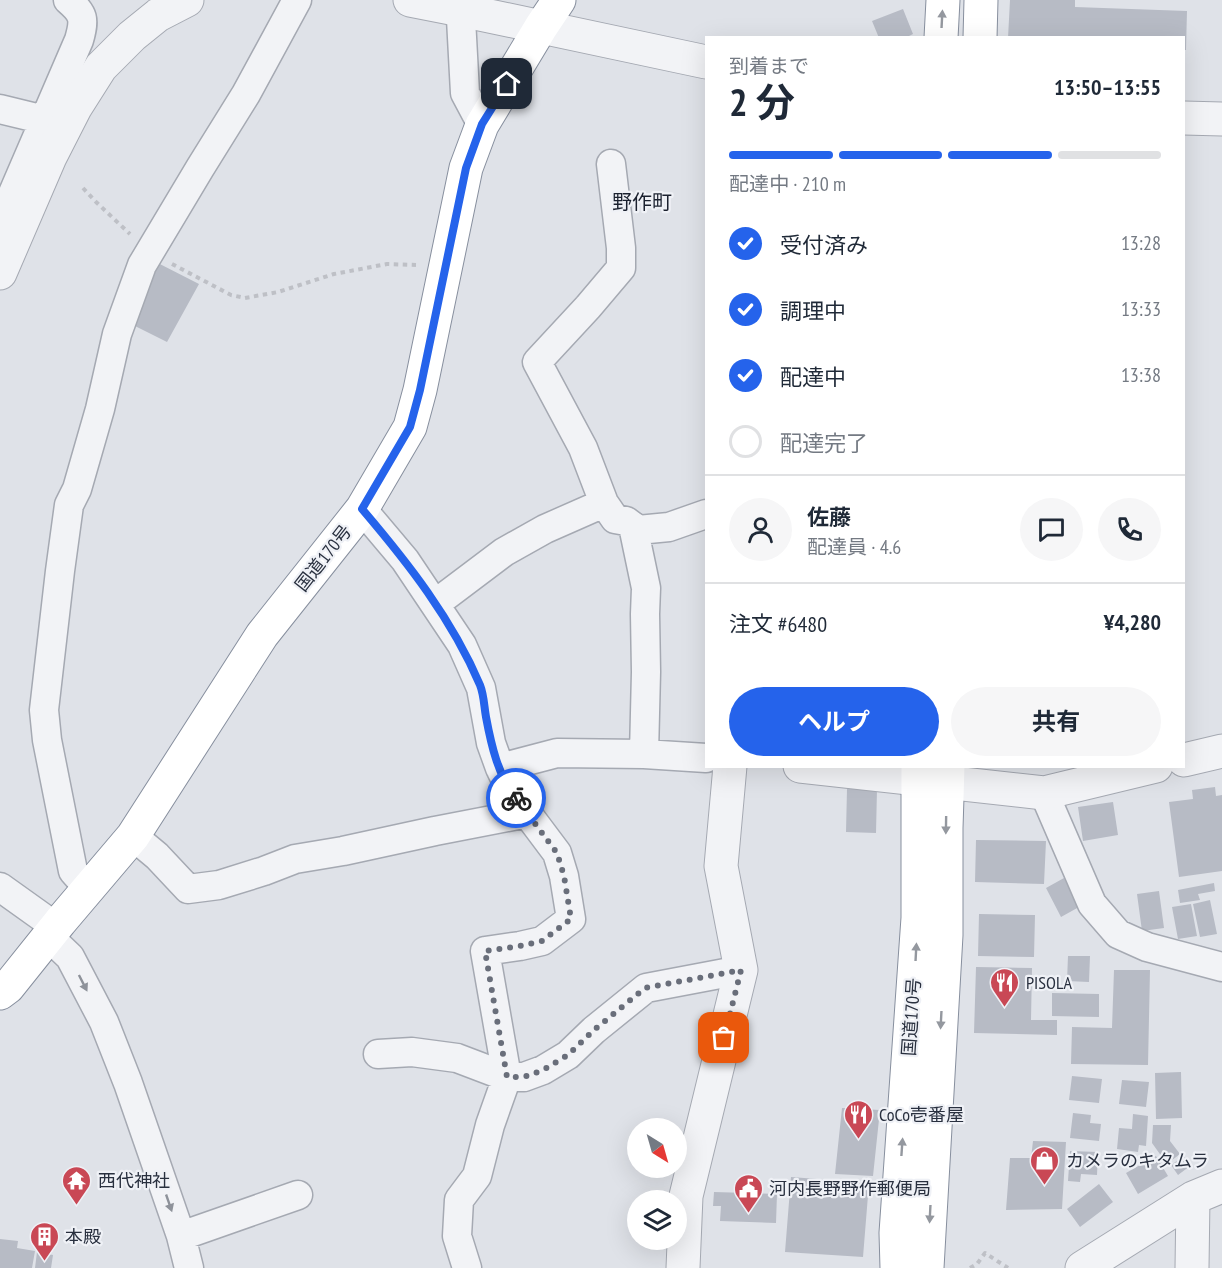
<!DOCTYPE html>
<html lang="ja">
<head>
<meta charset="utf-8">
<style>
	body { margin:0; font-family:"PT Sans Narrow","Noto Sans JP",sans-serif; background:#f6f6f7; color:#1f2937; height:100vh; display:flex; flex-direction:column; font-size:22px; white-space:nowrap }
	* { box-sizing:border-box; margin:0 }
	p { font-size:20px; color:#747a83 }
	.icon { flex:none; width:33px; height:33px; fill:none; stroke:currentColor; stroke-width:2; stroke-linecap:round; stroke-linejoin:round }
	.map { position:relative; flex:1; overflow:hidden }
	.details { position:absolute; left:705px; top:36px; width:480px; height:732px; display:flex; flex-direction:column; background:#fff; border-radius:0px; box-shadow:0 6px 24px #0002 }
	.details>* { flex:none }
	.needle { width:39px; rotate:143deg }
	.tools { position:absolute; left:627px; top:1118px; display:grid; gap:12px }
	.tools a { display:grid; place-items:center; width:60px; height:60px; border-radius:50%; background:#fff; box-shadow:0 6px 24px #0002; font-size:30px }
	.pin { position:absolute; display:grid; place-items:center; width:51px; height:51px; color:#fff; margin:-26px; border-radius:12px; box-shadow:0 3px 9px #0006 }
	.courier { position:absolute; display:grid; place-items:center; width:60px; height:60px; margin:-30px; border:4px solid #2563eb; border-radius:50%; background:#fff; color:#222; box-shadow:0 2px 8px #0007 }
	.head em { font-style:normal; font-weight:700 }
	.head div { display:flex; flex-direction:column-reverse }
	.head { display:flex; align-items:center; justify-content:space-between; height:102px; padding:0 24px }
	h1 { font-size:39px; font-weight:700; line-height:45px }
	.bar { display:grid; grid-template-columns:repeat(4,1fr); gap:9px 6px; align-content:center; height:72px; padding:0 24px }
	.bar i { height:8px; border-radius:4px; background:#e0e1e3 }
	.bar .on { background:#2563eb }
	.bar p { grid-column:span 4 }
	.line { display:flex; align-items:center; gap:15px; padding:0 24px; border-top:2px solid #e0e1e3 }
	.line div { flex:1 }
	.round { display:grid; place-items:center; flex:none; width:63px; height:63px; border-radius:32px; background:#f6f6f7 }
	ol { padding:0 24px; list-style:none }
	li { display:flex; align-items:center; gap:18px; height:66px }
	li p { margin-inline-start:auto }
	li .icon { padding:6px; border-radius:50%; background:#2563eb; color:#fff; stroke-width:4 }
	li:last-child { color:#747a83 }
	li i { width:33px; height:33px; border:3px solid #e0e1e3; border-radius:50% }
	.action { display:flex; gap:12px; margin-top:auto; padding:12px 24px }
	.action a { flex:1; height:69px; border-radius:36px; background:#2563eb; color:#fff; font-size:24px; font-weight:700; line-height:69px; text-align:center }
	.action a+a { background:#f6f6f7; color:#1f2937 }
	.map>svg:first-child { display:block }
	.building { fill:#b7bbc5 }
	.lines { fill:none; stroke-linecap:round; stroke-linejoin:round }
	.minor-casing { stroke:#a5a9b2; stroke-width:31 }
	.tertiary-casing { stroke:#a5a9b2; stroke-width:35 }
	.trunk-casing { stroke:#878f9e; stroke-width:35 }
	.path { stroke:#bec0c6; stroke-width:4; stroke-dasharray:4.5 4.5; stroke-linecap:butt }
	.minor { stroke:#f2f3f6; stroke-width:28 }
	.tertiary { stroke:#f2f3f6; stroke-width:33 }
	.trunk { stroke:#fff; stroke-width:33 }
	.oneway { fill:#94989f }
	.oneway2 { fill:#8e929a }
	.done { stroke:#696e7a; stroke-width:6; stroke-dasharray:0 10.8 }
	.route { stroke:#2563eb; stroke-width:8 }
	.labels { text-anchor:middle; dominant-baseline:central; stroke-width:4.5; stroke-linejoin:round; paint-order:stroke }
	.street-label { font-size:18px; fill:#29303f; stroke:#eff1f6 }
	.poi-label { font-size:18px; fill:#29303f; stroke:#eff1f6; text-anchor:start }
	.neighbourhood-label { font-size:20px; fill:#1b212f; stroke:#eff1f6 }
</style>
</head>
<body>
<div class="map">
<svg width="1222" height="1268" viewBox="0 0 1222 1268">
	<rect width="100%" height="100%" fill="#dfe2e8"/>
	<path class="building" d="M1010 0H1075V7L1187 11 1186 50H1184V38H1008Z
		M903 9 913 34 905 38H879L872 21Z
		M150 259 199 284 167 342 123 320Z
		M1215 787 1216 796 1222 795V871L1179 877 1169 802 1193 799 1192 790Z
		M847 789H877L876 833 846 832Z
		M1113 802 1118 835 1083 841 1078 807Z
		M976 840 1046 841 1044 884 975 882Z
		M1064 878 1079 907 1061 917 1046 888Z
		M1214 883 1215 891 1198 894 1200 900 1180 903 1178 890Z
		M1159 891 1164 928 1142 931 1137 894Z
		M1210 900 1217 934 1200 937 1193 904Z
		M1191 904 1197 936 1178 939 1172 907Z
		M979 914 1035 915 1034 957 978 956Z
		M1068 956H1090L1089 982 1067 981Z
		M976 967 1032 968 1031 1020H1057V1035L974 1033Z
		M1114 970H1150L1148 1065 1071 1064 1072 1027 1112 1028Z
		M1052 993 1099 994V1017L1052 1016Z
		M1181 1072 1182 1118 1156 1119 1155 1073Z
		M1072 1076 1102 1079 1099 1103 1069 1100Z
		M1122 1080 1149 1082 1146 1107 1119 1104Z
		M842 1108 880 1110 873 1176 835 1174Z
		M1073 1113 1091 1115 1090 1123 1101 1124 1099 1141 1070 1138Z
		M1133 1114 1148 1116 1146 1146 1139 1145 1138 1152 1117 1149 1119 1128 1132 1129Z
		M1153 1125H1171L1170 1141 1180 1154 1167 1164 1152 1143Z
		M1033 1141 1066 1142 1062 1209 1006 1210 1010 1158H1031Z
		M1070 1151 1098 1152 1097 1175 1081 1174 1080 1182 1068 1181Z
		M1156 1156 1168 1176 1138 1194 1126 1173Z
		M1184 1156 1190 1166 1178 1175 1171 1165Z
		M791 1177 869 1183 863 1257 785 1252Z
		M1099 1184 1113 1202 1080 1227 1067 1209Z
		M714 1192 777 1194 776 1223 720 1221 721 1206H713Z
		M0 1239 18 1241 17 1248 35 1251 32 1268H0Z
		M37 1252 53 1255 51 1268H35Z"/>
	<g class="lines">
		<defs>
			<path id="minor" d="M460 0 465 93 482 125
				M0 109 45 120
				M0 223 79 40C85 19 84 14 68 0
				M604 503 583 448 537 362 588 307 621 268V248L611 164
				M362 509 405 560 462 645 481 688 491 743 500 768 557 753 644 754 706 758
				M633 526 646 588 645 614 646 672 644 754
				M435 604 504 552 545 529 604 503 615 519 626 521 638 530 669 527 706 514
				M1044 793 1092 904 1118 934 1147 947 1222 967
				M133 836 157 856 188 889 219 885 264 871 295 859 343 851 435 831 528 813
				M0 887 56 927
				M88 888 73 871 47 740 44 710 60 571 69 505 77 489 100 409 117 334 142 265 200 168 246 94 297 0
				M49 937 70 957 104 1022 128 1083 181 1236 189 1268
				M378 1054 412 1052 457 1058 507 1077H524L543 1070 568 1055 594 1030 646 988 741 970
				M181 1236 298 1195
				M467 1268 457 1236 459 1200 477 1176 490 1125 507 1077 485 951 520 946 542 941 571 919 564 876 557 853 512 793 500 768"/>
			<path id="tertiary" d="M410 0 461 10 706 62
				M1184 118 1222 119
				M0 273 50 157 75 108 101 67 132 36 158 15 187 0
				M1184 760 1222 751
				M800 766 1044 793 1156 766
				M683 1268 686 1196 741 970 721 866 730 766
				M1082 1268 1193 1198 1222 1186
				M1192 1268 1193 1198"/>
			<path id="trunk" d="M941 38 943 0
				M980 38 981 0
				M0 993 8 987 60 922 133 836 262 635 362 509 410 427 420 390 466 168 482 125 541 27 559 0
				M897 1268 896 1233 918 918V766
				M927 1268 946 935V828L948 766"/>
		</defs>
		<use href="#minor" class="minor-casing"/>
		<use href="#tertiary" class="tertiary-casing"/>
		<use href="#trunk" class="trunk-casing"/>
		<path class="path" d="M83 188 96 202 130 234
			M172 264 231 295 245 298 278 292 334 274 387 264 416 265
			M970 1268 977 1264 985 1253 1008 1268"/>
		<use href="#minor" class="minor"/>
		<use href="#tertiary" class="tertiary"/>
		<use href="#trunk" class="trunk"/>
	</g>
	<defs><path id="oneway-solid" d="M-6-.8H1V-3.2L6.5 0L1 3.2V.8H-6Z" transform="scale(1.5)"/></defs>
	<g class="oneway">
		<use href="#oneway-solid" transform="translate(942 19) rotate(-87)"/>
		<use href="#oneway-solid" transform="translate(946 825) rotate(91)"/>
		<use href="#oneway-solid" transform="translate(916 952) rotate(-87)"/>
		<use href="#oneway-solid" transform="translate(941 1020) rotate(93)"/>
		<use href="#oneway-solid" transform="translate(902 1147) rotate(-86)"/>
		<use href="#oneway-solid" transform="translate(930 1214) rotate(93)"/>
	</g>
	<g class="oneway2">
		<use href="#oneway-solid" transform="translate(83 983) rotate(63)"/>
		<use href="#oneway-solid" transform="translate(169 1203) rotate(71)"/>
	</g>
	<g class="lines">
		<path class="done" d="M516 798 557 853 564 876 571 919 542 941 520 946 485 951 507 1077H524L543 1070 568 1055 594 1030 645 988 741 970 724 1038"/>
		<path class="route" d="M507 84 482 124 466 168 420 390 410 427 362 509C408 563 452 619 480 685 484 695 484 706 486 717 491 744 498 776 516 798"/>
	</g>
	<defs>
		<symbol id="restaurant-pin" viewBox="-11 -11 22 30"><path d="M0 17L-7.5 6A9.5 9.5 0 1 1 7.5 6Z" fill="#c94855" stroke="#eff1f6"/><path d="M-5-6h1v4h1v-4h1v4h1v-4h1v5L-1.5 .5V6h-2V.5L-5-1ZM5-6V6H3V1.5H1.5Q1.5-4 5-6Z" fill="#fff"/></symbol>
		<symbol id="shop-pin" viewBox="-11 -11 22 30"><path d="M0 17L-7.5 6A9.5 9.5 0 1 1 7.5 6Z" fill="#c94855" stroke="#eff1f6"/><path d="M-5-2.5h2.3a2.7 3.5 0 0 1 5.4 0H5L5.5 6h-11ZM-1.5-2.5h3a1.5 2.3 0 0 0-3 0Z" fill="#fff"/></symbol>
		<symbol id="temple-pin" viewBox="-11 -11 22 30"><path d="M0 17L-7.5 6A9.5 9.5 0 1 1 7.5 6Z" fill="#c94855" stroke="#eff1f6"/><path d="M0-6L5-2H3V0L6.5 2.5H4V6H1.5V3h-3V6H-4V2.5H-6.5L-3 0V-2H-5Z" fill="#fff"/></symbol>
		<symbol id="civic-pin" viewBox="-11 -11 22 30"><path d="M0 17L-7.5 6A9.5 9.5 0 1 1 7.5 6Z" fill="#c94855" stroke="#eff1f6"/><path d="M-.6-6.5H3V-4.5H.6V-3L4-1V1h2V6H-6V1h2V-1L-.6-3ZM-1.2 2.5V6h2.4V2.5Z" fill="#fff"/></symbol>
		<symbol id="building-pin" viewBox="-11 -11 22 30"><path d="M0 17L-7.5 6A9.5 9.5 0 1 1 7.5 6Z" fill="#c94855" stroke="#eff1f6"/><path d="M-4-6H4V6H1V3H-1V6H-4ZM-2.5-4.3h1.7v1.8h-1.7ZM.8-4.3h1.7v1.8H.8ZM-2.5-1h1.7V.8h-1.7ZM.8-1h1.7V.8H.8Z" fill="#fff"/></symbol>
	</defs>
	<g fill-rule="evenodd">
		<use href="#restaurant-pin" x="988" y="966" width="33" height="45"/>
		<use href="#restaurant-pin" x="842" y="1098" width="33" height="45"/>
		<use href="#shop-pin" x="1028" y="1144" width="33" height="45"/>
		<use href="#temple-pin" x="60" y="1164" width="33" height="45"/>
		<use href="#civic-pin" x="732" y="1172" width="33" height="45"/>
		<use href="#building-pin" x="28" y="1220" width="33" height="45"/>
	</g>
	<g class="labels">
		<g class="street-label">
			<text transform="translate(323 558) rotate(-52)">国道170号</text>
			<text transform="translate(911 1017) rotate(-86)">国道170号</text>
		</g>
		<g class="poi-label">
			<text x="1026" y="982">PISOLA</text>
			<text x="879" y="1114">CoCo壱番屋</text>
			<text x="1066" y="1160">カメラのキタムラ</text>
			<text x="98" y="1180">西代神社</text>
			<text x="769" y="1188">河内長野野作郵便局</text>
			<text x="65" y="1236">本殿</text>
		</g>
		<g class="neighbourhood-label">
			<text x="642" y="202">野作町</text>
		</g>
	</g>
</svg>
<div class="tools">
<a><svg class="needle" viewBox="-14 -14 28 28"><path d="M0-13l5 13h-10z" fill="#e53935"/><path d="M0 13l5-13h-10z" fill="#747a83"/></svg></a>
<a><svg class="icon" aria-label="layers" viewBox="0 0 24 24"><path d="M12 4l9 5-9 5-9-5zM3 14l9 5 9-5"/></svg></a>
</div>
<div class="pin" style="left:724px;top:1038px;background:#ea580c"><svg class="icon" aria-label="bag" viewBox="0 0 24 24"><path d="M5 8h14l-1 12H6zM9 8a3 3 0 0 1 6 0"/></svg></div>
<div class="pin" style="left:507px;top:84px;background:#1f2937"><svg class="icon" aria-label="home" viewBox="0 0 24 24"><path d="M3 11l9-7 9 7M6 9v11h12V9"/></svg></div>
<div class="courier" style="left:516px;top:798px"><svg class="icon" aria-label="bike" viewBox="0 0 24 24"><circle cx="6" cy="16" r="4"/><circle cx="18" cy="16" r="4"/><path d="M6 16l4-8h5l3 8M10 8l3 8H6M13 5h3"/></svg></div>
<section class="details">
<div class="head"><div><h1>2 分</h1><p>到着まで</p></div><em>13:50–13:55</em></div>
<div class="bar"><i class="on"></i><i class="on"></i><i class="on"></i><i></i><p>配達中 · 210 m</p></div>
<ol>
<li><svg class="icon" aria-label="check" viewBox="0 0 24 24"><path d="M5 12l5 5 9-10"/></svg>受付済み<p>13:28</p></li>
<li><svg class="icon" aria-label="check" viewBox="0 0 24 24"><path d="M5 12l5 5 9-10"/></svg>調理中<p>13:33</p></li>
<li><svg class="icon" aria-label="check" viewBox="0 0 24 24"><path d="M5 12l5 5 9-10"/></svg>配達中<p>13:38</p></li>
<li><i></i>配達完了</li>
</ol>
<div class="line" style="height:108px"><a class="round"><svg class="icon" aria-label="person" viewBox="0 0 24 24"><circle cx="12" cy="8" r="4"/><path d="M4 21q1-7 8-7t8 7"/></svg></a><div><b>佐藤</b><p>配達員 · 4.6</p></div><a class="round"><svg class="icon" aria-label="chat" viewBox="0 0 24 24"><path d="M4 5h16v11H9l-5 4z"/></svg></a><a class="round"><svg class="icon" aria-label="phone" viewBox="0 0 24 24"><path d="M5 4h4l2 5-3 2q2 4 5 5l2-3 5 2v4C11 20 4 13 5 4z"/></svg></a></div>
<div class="line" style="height:78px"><div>注文 #6480</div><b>¥4,280</b></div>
<div class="action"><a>ヘルプ</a><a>共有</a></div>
</section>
</div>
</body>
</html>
